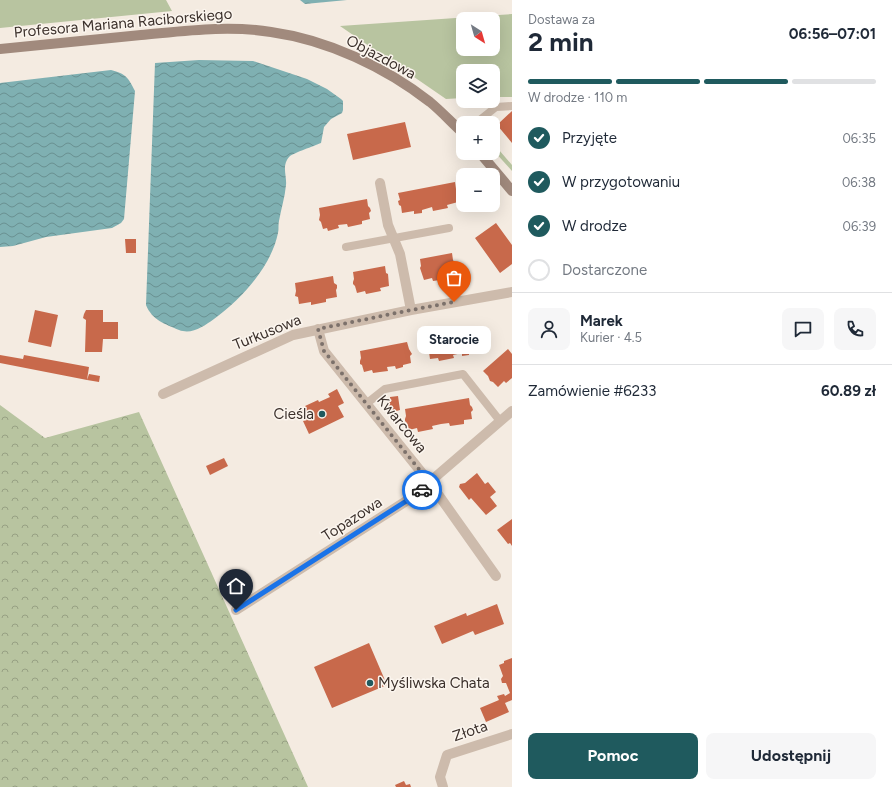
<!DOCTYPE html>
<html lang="pl">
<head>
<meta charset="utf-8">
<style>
	body { margin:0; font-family:Figtree,sans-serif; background:#f6f6f7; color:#1f2937; height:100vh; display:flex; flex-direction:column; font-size:15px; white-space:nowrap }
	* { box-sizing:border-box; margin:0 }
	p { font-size:13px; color:#747a83 }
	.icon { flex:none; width:22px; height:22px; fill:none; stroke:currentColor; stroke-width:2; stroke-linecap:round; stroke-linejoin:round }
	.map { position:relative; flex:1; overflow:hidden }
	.panel { display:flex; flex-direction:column; background:#fff; width:380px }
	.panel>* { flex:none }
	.needle { width:26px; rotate:143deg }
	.fabs { position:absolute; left:456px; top:12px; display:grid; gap:8px }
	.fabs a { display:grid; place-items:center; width:44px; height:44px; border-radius:8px; background:#fff; box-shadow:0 4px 16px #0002; font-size:20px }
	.pin { position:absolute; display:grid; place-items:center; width:34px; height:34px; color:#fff; margin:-41px -17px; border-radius:50% 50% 50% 0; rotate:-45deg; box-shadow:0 0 4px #0007 }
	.pin .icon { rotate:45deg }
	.courier { position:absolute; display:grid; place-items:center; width:40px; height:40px; margin:-20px; border:3px solid #1a73e8; border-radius:50%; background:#fff; color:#222; box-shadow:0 1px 5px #0007 }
	.bubble { position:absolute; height:28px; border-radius:8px; background:#fff; box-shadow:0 4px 16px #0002; font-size:13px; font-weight:700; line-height:28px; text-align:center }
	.overview em { font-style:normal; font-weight:700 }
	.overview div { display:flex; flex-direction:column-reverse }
	.overview { display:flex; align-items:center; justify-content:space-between; height:68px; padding:0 16px }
	h1 { font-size:26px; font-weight:700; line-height:30px }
	.bar { display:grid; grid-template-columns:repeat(4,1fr); gap:6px 4px; align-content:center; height:48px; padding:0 16px }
	.bar i { height:5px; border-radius:3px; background:#e0e1e3 }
	.bar .selected { background:#1f5a5e }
	.bar p { grid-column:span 4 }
	.line { display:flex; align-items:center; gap:10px; padding:0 16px; border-top:1px solid #e0e1e3 }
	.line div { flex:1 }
	.round { display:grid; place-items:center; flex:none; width:42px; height:42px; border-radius:8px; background:#f6f6f7 }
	ol { padding:0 16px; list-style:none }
	li { display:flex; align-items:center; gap:12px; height:44px }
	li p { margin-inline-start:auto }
	li .icon { padding:4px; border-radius:50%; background:#1f5a5e; color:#fff; stroke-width:4 }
	li:last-child { color:#747a83 }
	li i { width:22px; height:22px; border:2px solid #e0e1e3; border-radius:50% }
	.action { display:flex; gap:8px; margin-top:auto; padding:8px 16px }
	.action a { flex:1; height:46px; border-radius:8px; background:#1f5a5e; color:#fff; font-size:16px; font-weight:700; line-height:46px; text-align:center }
	.action a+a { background:#f6f6f7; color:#1f2937 }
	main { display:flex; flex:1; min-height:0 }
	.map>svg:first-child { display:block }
	.grass { fill:#b8c4a0; fill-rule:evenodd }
	.forest { fill:url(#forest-crowns) }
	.water { fill:url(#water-waves) }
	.building { fill:#c8694b }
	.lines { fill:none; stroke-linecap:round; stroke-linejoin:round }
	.service { stroke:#cdbbac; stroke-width:8 }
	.minor { stroke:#cdbbac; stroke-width:10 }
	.secondary { stroke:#a18a7d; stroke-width:10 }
	.done { stroke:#7c716b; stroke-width:4; stroke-dasharray:0 7.2 }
	.route { stroke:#1a73e8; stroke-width:5 }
	.poi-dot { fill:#1f5a5e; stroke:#fbf5ee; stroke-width:1.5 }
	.labels { text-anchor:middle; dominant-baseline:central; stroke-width:3; stroke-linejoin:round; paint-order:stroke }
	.street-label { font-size:15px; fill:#3b302b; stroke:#fbf5ee }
	.poi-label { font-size:15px; fill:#3b302b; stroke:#fbf5ee; text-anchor:end }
</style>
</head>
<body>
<main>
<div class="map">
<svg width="512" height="787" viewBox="0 0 512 787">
	<defs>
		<pattern id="forest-crowns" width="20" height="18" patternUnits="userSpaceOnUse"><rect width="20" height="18" fill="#b8c4a0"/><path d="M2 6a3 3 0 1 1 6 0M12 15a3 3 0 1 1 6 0" fill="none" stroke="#97a083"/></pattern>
		<pattern id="water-waves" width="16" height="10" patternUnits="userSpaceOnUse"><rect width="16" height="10" fill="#7fb0b2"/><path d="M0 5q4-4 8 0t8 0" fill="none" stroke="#699091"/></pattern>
	</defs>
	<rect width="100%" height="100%" fill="#f4ebe1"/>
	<path class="grass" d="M0 0H166L172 11 0 28Z
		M512 14V97H493V71H463V98L446 99 340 26ZM463 19H493V49H463Z
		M493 143 512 165V171L493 150Z"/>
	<path class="forest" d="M0 405 45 438 139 412 308 787H0Z"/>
	<path class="water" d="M300 0H347L305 4Z
		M199 60 253 61 307 79 327 89 341 99 343 101V110L342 113 331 119 324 127 321 143C314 146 294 153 290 156 281 165 287 176 286 185 285 197 281 209 279 221 278 225 279 229 278 233 271 267 242 298 214 319 204 326 192 335 179 330 165 324 152 320 146 305L155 63Z
		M111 70C126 74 128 77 135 91L124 219 121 223 112 228 46 237 13 246 0 247V83Z"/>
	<path class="building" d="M512 111V143L497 125Z
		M405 122 411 147 353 160 347 134Z
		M455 182 456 189 458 190V202L447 205 448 208 433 211 432 207 422 210V213L414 214V211L402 213 401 206 399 205 398 201 400 200 398 193Z
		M367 199 368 206 370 208 371 211 369 213 370 219 362 221V224L348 227 347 224 338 225 339 228 328 231 327 228 323 229 321 222 319 220 320 215 319 208Z
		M496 223 512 245V264L500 273 475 238Z
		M125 239H136V253H126Z
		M452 253 453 260 456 265 455 267 456 274 447 276 448 278 440 280 433 281 432 278 424 280 420 268 421 266 420 259Z
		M385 266 386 273 388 274 389 286 380 288 381 291 366 294 365 291 357 293 355 286 353 284V282L354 279 353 272Z
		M333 276 334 283 337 285V288L336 290 337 297 326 299V302L311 305V302L299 304 298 297 295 296 296 291 295 283Z
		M35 310 58 315 51 347 28 342Z
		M86 310H103V322H118V339H103L102 352H85L86 320 83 318 84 314Z
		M474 329 475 337 477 338 476 343 478 350 469 352V355L462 356V353L453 355 454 358 439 361 438 358 430 359 429 352 426 351 427 346 426 339Z
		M407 342 409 349 412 354 410 356 411 363 403 365V367L396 369 395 366 387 367 388 371 380 372 373 373 372 370 364 372 362 365 360 364V361L361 358 360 351Z
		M508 349 512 354V378L506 383 504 381 498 387 493 382 490 381 488 376 483 371Z
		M0 355 23 359 24 355 89 367 87 380 0 363Z
		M89 374 100 376 99 382 87 380Z
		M337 389 344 403 338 406 344 417 309 434 303 421 305 420 301 411 306 409 305 406 318 400 319 402 330 397 328 394Z
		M398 396 400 410 389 413 387 402 390 401V397Z
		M469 398 470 405 472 407 473 410 471 412 472 419 464 420V424L450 426 449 423 441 424 432 426 433 429 418 432 417 428 409 430 407 423 405 421V419L406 416 405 409Z
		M224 458 228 466 210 475 206 466Z
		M477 473 485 484 488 482 496 492 490 497 497 506 486 515 471 498 469 500 459 487 460 484 465 483Z
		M512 519V546L510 543 508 544 497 530Z
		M497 604 504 624 475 635 473 631 442 644 434 626 466 613 467 616Z
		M369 643 387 685 332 708 314 667Z
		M512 658V700L505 703 509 712 486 722 480 708 499 700 497 696 504 694 505 696 510 693 506 683H502L501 679 503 676 499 665 504 663V661Z
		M404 781 406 785 410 784 411 787H396L395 785Z"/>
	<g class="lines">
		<path class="service" d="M476 123 496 107 512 106
			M346 247 449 228
			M366 404 385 389 463 374 500 421"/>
		<path class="minor" d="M380 183 388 225 400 254 411 310
			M318 329 324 351 430 483 496 576
			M163 394 293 335 411 310 512 292
			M236 610 411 498 512 411
			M443 787 440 777 447 755 512 734"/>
		<path class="secondary" d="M0 49C47 44 94 40 141 35 185 31 228 25 271 32 328 40 385 67 430 102 441 111 452 123 463 133
			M480 153 512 191"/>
	</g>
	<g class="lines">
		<path class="done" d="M422 490 430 483 324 351 318 329 411 310 454 302"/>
		<path class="route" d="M236 610 411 498 422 490"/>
	</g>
	<g class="poi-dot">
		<circle cx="322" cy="414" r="4"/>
		<circle cx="370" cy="683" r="4"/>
	</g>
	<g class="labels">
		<g class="street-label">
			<text transform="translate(123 23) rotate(-5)">Profesora Mariana Raciborskiego</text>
			<text transform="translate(381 57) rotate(28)">Objazdowa</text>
			<text transform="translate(267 332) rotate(-22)">Turkusowa</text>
			<text transform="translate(402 424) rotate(51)">Kwarcowa</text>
			<text transform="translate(352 519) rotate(-33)">Topazowa</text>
			<text transform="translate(470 731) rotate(-19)">Złota</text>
		</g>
		<g class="poi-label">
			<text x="314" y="414">Cieśla</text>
			<text x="378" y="683" text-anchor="start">Myśliwska Chata</text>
		</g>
	</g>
</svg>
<div class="fabs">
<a><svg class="needle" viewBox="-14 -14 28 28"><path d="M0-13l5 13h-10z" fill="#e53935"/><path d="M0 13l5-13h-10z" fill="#747a83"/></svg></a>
<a><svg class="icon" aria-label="layers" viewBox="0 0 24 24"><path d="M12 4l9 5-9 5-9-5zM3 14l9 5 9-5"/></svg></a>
<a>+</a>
<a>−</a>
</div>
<div class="pin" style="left:454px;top:302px;background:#ea580c"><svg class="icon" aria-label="bag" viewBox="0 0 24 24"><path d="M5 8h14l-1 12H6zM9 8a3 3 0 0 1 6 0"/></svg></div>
<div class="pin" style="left:236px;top:610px;background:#1f2937"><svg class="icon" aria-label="home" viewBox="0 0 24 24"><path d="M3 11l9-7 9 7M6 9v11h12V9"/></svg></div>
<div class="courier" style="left:422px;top:490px"><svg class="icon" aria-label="car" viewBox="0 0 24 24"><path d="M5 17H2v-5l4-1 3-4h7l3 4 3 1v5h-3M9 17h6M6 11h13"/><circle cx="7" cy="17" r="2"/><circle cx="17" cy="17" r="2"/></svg></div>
<div class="bubble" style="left:417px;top:326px;width:74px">Starocie</div>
</div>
<section class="panel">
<div class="overview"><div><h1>2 min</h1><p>Dostawa za</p></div><em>06:56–07:01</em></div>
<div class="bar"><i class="selected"></i><i class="selected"></i><i class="selected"></i><i></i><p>W drodze · 110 m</p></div>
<ol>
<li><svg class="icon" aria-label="check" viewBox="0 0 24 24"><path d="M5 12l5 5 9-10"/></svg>Przyjęte<p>06:35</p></li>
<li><svg class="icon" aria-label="check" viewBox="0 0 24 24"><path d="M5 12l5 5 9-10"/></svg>W przygotowaniu<p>06:38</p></li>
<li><svg class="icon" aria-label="check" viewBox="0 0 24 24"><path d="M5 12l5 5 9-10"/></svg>W drodze<p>06:39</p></li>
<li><i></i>Dostarczone</li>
</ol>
<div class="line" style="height:72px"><a class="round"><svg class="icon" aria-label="person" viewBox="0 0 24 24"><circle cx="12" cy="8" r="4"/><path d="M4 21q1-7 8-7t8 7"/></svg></a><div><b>Marek</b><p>Kurier · 4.5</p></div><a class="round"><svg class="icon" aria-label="chat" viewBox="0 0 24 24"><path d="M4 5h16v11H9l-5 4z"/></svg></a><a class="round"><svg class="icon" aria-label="phone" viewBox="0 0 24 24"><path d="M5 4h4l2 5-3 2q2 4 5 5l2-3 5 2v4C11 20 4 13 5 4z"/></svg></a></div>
<div class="line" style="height:52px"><div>Zamówienie #6233</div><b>60.89 zł</b></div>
<div class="action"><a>Pomoc</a><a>Udostępnij</a></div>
</section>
</main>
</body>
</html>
